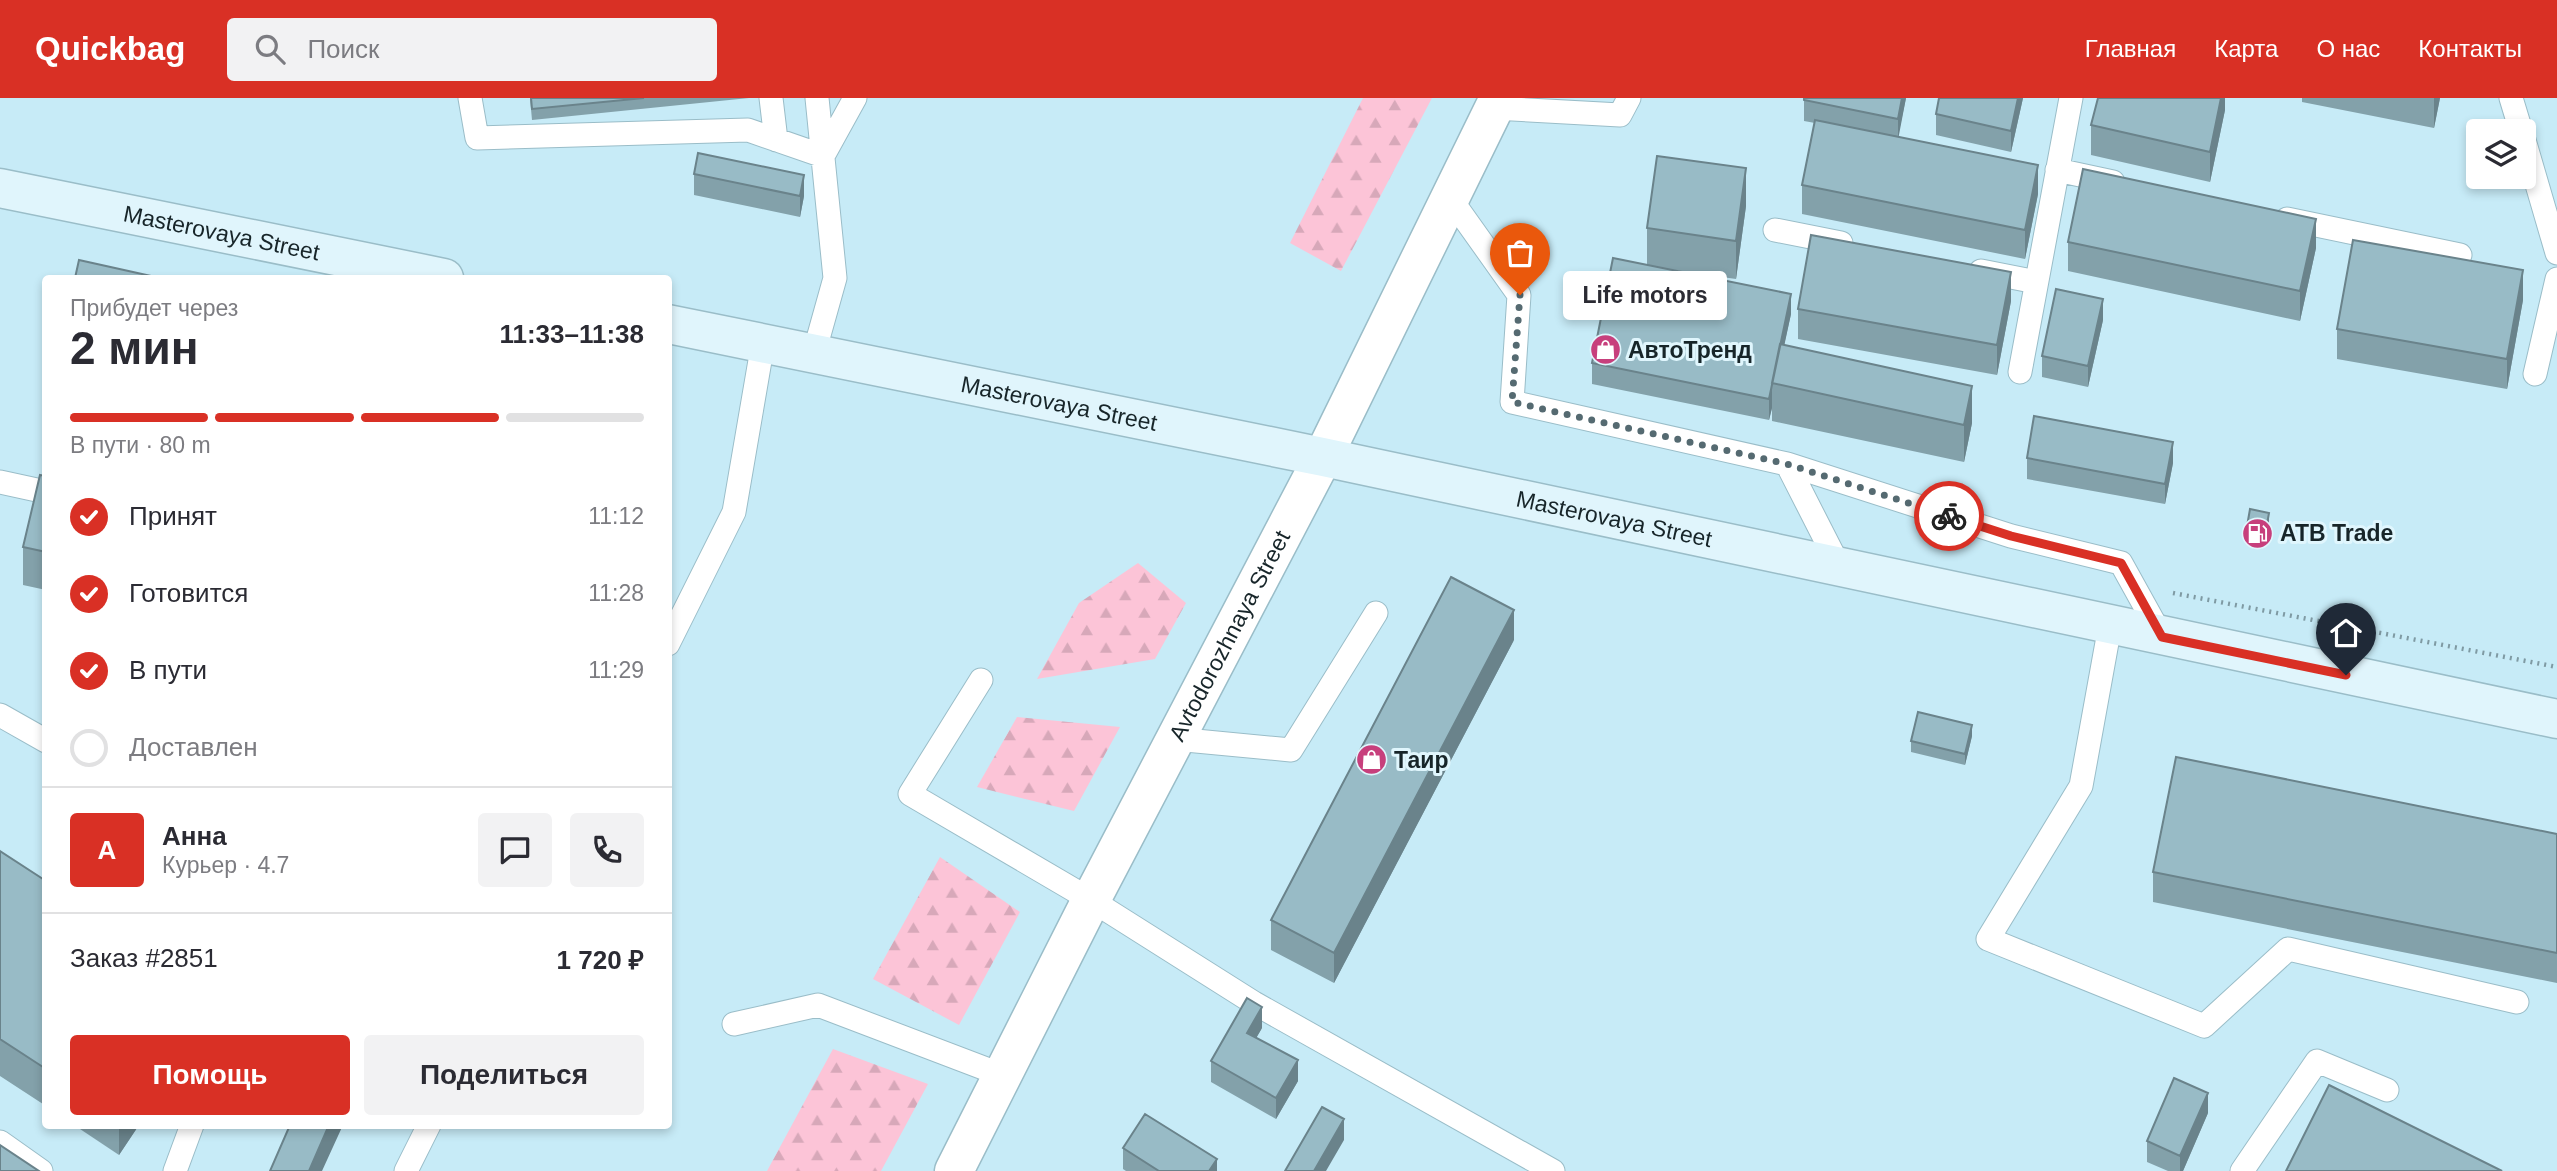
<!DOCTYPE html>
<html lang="ru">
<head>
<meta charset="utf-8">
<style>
	body { margin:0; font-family:Arial,sans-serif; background:#f2f2f3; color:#2b2b33; height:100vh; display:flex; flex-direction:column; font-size:26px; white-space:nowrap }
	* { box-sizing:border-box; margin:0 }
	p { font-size:23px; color:#7c7c81 }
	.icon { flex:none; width:38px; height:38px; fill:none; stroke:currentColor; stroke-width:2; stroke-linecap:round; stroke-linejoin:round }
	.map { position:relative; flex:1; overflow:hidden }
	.side { position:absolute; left:42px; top:177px; width:630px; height:854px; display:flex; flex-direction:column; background:#fff; border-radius:7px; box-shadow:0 4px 10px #0003 }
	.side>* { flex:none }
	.buttons { position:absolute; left:2466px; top:21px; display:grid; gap:14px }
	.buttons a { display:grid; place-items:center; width:70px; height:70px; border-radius:7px; background:#fff; box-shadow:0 4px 10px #0003; font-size:35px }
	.pin { position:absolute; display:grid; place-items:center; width:60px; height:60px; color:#fff; margin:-72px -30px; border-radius:50% 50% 50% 0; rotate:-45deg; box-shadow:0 0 7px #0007 }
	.pin .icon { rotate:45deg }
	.courier { position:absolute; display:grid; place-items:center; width:70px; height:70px; margin:-35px; border:5px solid #d93025; border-radius:50%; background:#fff; color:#222; box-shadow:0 2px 9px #0007 }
	.bubble { position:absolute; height:49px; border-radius:7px; background:#fff; box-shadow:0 4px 10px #0003; font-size:23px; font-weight:600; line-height:49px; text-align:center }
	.summary em { font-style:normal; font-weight:600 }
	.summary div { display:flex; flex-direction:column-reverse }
	.summary { display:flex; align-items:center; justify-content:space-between; height:119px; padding:0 28px }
	h1 { font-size:46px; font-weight:600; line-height:52px }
	.bar { display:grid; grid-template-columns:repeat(4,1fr); gap:10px 7px; align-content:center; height:84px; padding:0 28px }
	.bar i { height:9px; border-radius:5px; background:#e1e1e2 }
	.bar .on { background:#d93025 }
	.bar p { grid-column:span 4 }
	.line { display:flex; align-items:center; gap:18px; padding:0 28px; border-top:2px solid #e1e1e2 }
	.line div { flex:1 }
	.round { display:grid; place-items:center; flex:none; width:74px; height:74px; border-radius:7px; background:#f2f2f3 }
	ol { padding:0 28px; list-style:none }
	li { display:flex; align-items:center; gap:21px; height:77px }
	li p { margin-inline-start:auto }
	li .icon { padding:7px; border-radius:50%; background:#d93025; color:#fff; stroke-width:4 }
	li:last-child { color:#7c7c81 }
	li i { width:38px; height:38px; border:4px solid #e1e1e2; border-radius:50% }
	.action { display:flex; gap:14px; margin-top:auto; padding:14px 28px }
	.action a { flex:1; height:80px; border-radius:7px; background:#d93025; color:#fff; font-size:28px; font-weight:600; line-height:80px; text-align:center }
	.action a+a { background:#f2f2f3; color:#2b2b33 }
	header { display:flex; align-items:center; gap:42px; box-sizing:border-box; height:98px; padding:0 35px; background:#d93025; color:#fff }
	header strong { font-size:33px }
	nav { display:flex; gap:38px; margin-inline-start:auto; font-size:24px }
	.search { width:490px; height:63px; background:#f2f2f3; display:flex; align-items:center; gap:18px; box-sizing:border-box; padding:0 24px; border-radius:7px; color:#7c7c81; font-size:26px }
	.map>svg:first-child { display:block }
	.forest { fill:url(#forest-firs) }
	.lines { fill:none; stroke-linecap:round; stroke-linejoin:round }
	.lane-casing { stroke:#9abdc8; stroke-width:25 }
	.street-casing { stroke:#9abdc8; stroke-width:41 }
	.secondary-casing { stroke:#9abdc8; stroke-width:41 }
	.path { stroke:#7f9aa3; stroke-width:4.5; stroke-dasharray:2 5; stroke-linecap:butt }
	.lane { stroke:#fff; stroke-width:23 }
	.street { stroke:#fff; stroke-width:38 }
	.secondary { stroke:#e0f5fc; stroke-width:38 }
	.wall { fill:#83a1aa }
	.shaded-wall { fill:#6a838b }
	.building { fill:#98bbc6; stroke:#6a838b; stroke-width:2 }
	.done { stroke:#556a71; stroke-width:7; stroke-dasharray:0 12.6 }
	.route { stroke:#d93025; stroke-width:9 }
	.labels { text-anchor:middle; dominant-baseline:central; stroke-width:6; stroke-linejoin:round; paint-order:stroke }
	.street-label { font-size:23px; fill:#172529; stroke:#e0f6fd }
	.poi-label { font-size:23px; font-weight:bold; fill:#172529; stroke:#e0f6fd; text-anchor:start }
</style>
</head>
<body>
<header>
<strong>Quickbag</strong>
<div class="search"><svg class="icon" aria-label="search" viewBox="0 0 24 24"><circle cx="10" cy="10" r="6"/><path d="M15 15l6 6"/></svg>Поиск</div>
<nav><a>Главная</a><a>Карта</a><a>О нас</a><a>Контакты</a></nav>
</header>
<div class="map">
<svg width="2557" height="1073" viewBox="0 0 2557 1073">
	<defs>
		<pattern id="forest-firs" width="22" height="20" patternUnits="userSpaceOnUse" patternTransform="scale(1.75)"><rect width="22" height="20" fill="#fcc4d7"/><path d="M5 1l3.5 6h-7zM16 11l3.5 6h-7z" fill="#d7a8b9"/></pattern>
	</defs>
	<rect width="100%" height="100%" fill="#c7ebf7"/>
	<path class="forest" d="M1363 0H1432L1341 173 1290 145Z
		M1138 465 1186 505 1155 561 1037 581 1079 505Z
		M1017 619 1120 629 1074 713 977 689Z
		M940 759 1020 814 959 927 873 881Z
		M833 951 928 986 881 1073H767Z"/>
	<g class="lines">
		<defs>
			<path id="lane" d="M470 0 477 40 748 32 823 58 855 0
				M771 0 776 42
				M2511 0 2521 33
				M1494 10 1620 17 1629 0
				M2524 42 2557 155
				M2057 72 2113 84
				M1450 100 1519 197 1512 304 1787 366 1840 470
				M2287 121 2460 157
				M1775 132 1841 145
				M1981 173 2036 184
				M814 255 835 180 817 0
				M2020 274 2071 0
				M2535 276 2557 181
				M1787 366 2011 438 2121 465 2162 539
				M0 384 46 394
				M2110 528 2081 688 1988 841 2204 928 2288 851 2517 904
				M668 546 734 414 763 245
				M981 582 910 696 1091 802 1254 905 1553 1073
				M0 617 46 643
				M1175 641 1291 652 1376 515
				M734 926 818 907 1002 977
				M0 1044 41 1073
				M175 1073 192 1027
				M406 1073 429 1027
				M2242 1073 2317 963 2387 992"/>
			<g id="street">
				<path id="s1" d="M954 1073 1091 802 1323 359 1499 0"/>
			</g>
			<g id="secondary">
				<path id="s2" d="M0 90 444 180"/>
				<path id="s3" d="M668 226 1323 359 2557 621"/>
			</g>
		</defs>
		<use href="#lane" class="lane-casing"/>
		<use href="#street" class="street-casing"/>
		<use href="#secondary" class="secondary-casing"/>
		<path class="path" d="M2173 495 2557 569"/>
		<use href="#lane" class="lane"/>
		<use href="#street" class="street"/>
		<use href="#secondary" class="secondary"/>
	</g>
	<path class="wall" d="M530 0H749L532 22Z
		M1906 0 1898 38 2038 96 2025 161 1802 116V87L1815 25 1804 23V2Z
		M1939 0H2023L2011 54 1936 37V16Z
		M2225 0V12L2210 84 2091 57V27Z
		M2302 0H2440L2434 30 2302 4Z
		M694 76 804 98 800 119 694 97Z
		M1746 108 1736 181 1666 171 1791 216 1784 247 1972 325 1964 364 1772 323V310L1769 322 1592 286V265L1647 167V130Z
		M2068 144 2316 150 2300 223 2068 173Z
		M2523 202 2507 291 2337 261V231Z
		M2011 203 1997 277 1798 241V211Z
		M2103 222 2088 289 2042 279V258Z
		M46 341V360L44 359V349Z
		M2027 360 2173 365 2165 406 2027 381Z
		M46 378V492L23 487V449Z
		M2269 425 2265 448 2246 445V434Z
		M1514 542 1334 885 1271 852V822Z
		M1972 638 1965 667 1911 654V643Z
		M2557 736V885L2153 804V774Z
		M0 753 46 783V1008L0 978Z
		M1262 930 1256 940 1298 983 1276 1021 1211 984V963Z
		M2208 1015 2183 1073H2168L2147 1064V1043Z
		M74 1027H139L119 1057Z
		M1123 1050 1217 1073H1126L1123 1071Z"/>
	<path class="shaded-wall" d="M1902 0H1906L1898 42V21Z
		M2018 0H2023L2011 54V33Z
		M2221 0H2225V12L2210 84V54Z
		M2434 0H2440L2434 30Z
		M2038 67V96L2025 161V132Z
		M1746 70V108L1736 181V143Z
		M804 77V98L800 119V98Z
		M2316 121V150L2300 223V193Z
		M2523 172V202L2507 291V261Z
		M2011 174V203L1997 277V247Z
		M1791 196V216L1776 286H1772Z
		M2103 201V222L2088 289V268Z
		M1972 288V325L1964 364V327Z
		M1772 289V310L1769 322V301Z
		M2173 344V365L2165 406V386Z
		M2269 415V425L2265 448V437Z
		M1514 512V542L1334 885V855Z
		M1972 627V638L1965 667V656Z
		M1262 909V930L1247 956V935Z
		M1298 962V983L1276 1021V1000Z
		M2208 995V1015L2183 1073H2180V1058Z
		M1344 1021V1042L1326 1073H1314Z
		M119 1027H139L119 1057Z
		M329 1027H343L322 1073H309Z
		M1217 1061V1073H1209Z"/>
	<path class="building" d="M531 0H644L532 11Z
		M1804 0H1902L1898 21 1804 2Z
		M1939 0H2018L2011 33 1936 16Z
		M2098 0H2221L2210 54 2091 27Z
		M1815 22 2038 67 2025 132 1802 87Z
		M698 55 804 77 800 98 694 76Z
		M1657 58 1746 70 1736 143 1647 130Z
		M2083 71 2316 121 2300 193 2068 144Z
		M1811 137 2011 174 1997 247 1798 211Z
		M2353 142 2523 172 2507 261 2337 231Z
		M1613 160 1791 196 1769 301 1592 265Z
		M79 162 160 180H75Z
		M2056 191 2103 201 2088 268 2042 258Z
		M1780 246 1972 288 1964 327 1772 285Z
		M2034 318 2173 344 2165 386 2027 360Z
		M40 377 46 378V454L23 449Z
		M2250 411 2269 415 2265 437 2246 434Z
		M1451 479 1514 512 1334 855 1271 822Z
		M1918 614 1972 627 1965 656 1911 643Z
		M2176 659 2557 736V855L2153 774Z
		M0 753 46 783V971L0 941Z
		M1247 900 1262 909 1247 935 1298 962 1276 1000 1211 963Z
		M2174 980 2208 995 2180 1058 2147 1043Z
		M2329 987 2502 1073H2286Z
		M1322 1009 1344 1021 1314 1073H1285Z
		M1145 1016 1217 1061 1209 1073H1159L1123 1050Z
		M290 1027H329L309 1073H270Z
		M0 1047 39 1073H0Z"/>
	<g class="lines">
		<path class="done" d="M1520 197 1512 304 1787 366 1949 418"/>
		<path class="route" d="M1949 418 2011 438 2121 465 2162 539 2346 577"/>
	</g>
	<defs>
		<symbol id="shop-disc" viewBox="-11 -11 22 22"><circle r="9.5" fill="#c73f7c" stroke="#e0f6fd"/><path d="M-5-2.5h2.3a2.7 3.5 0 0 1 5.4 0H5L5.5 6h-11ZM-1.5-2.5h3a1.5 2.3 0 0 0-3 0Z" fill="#fff"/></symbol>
		<symbol id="fuel-disc" viewBox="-11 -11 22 22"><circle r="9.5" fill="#c73f7c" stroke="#e0f6fd"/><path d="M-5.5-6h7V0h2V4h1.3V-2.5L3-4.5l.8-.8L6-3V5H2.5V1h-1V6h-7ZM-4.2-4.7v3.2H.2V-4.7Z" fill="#fff"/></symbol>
	</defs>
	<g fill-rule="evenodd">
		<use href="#shop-disc" x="1588" y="234" width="35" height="35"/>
		<use href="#fuel-disc" x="2240" y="418" width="35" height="35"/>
		<use href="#shop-disc" x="1354" y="644" width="35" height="35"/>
	</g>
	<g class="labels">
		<g class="street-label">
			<text stroke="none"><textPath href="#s2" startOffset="226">Masterovaya Street</textPath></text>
			<text stroke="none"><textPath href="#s3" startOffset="399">Masterovaya Street</textPath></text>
			<text stroke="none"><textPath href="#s3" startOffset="966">Masterovaya Street</textPath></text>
			<text stroke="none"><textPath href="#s1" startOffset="602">Avtodorozhnaya Street</textPath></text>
		</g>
		<g class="poi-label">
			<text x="1628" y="252">АвтоТренд</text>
			<text x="2280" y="435">ATB Trade</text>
			<text x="1394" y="662">Таир</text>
		</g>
	</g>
</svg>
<div class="buttons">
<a><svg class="icon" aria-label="layers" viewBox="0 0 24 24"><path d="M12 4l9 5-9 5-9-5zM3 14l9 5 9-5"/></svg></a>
</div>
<div class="pin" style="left:1520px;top:197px;background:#ea580c"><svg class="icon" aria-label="bag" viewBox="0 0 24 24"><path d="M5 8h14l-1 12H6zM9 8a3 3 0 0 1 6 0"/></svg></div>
<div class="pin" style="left:2346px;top:577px;background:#1f2937"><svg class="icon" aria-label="home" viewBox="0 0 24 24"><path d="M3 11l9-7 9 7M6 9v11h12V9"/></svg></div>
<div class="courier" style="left:1949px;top:418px"><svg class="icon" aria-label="bike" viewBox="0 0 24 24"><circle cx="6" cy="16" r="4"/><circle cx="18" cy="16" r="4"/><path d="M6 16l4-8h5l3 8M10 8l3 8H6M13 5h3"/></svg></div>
<div class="bubble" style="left:1563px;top:173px;width:164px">Life motors</div>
<section class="side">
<div class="summary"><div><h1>2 мин</h1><p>Прибудет через</p></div><em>11:33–11:38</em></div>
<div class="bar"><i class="on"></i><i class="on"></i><i class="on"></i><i></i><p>В пути · 80 m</p></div>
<ol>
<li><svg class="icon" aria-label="check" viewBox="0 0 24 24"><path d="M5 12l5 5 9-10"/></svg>Принят<p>11:12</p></li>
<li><svg class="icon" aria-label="check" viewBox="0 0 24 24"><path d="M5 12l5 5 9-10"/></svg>Готовится<p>11:28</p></li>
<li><svg class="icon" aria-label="check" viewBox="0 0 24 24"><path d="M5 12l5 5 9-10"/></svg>В пути<p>11:29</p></li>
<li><i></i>Доставлен</li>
</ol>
<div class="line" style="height:126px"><b class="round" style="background:#d93025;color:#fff">А</b><div><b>Анна</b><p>Курьер · 4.7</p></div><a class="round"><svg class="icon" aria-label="chat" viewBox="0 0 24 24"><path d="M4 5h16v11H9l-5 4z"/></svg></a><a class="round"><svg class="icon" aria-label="phone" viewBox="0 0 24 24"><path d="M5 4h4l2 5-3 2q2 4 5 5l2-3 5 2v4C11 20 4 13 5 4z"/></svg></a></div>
<div class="line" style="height:91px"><div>Заказ #2851</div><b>1 720 ₽</b></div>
<div class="action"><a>Помощь</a><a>Поделиться</a></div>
</section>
</div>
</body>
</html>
